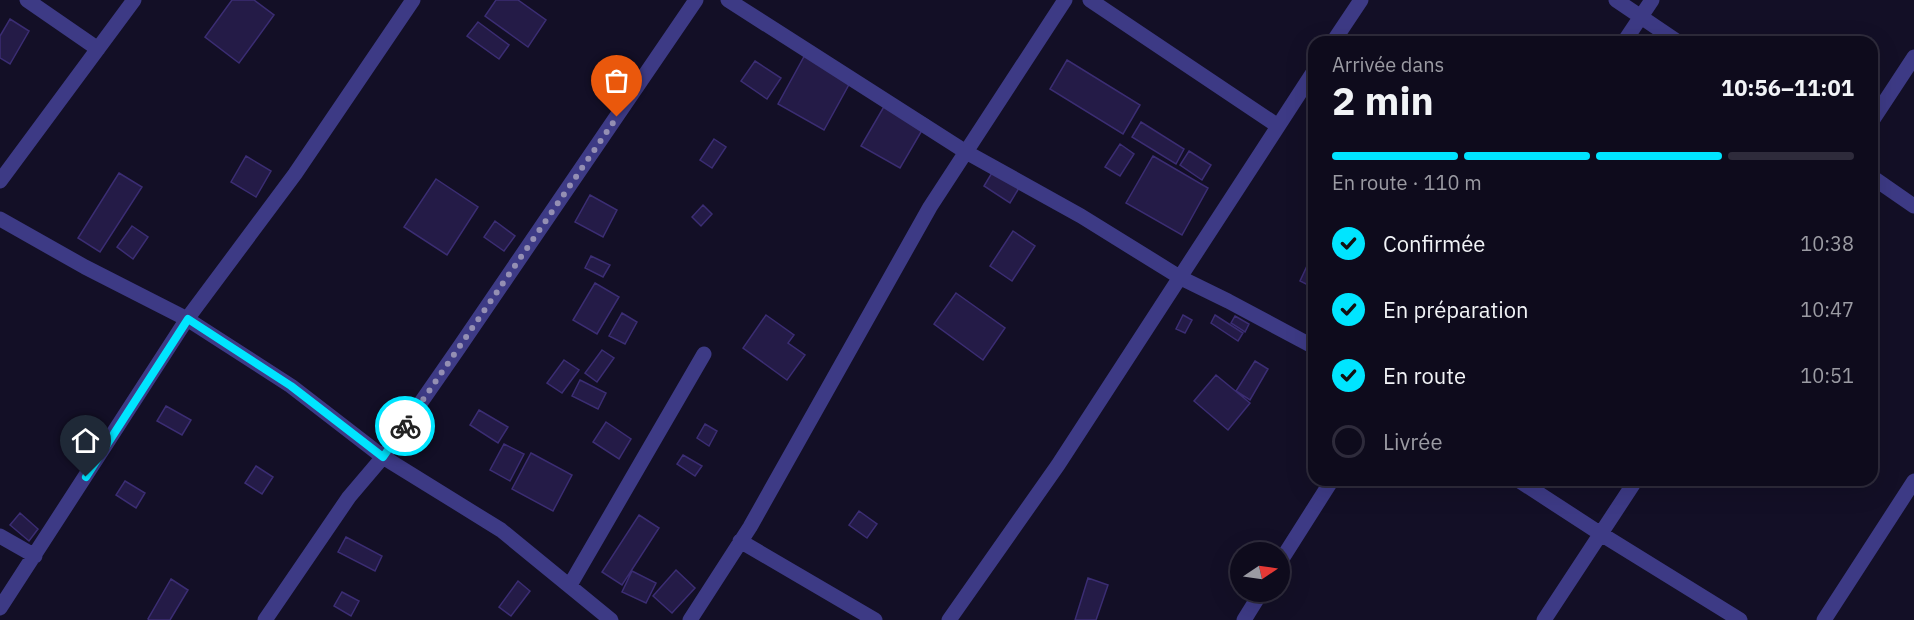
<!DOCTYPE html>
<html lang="fr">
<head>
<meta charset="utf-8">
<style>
	body { margin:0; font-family:"IBM Plex Sans",sans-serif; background:#1c1929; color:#f1f3f6; height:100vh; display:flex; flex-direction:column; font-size:22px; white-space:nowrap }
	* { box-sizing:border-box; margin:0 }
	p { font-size:20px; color:#9b9ba3 }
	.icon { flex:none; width:33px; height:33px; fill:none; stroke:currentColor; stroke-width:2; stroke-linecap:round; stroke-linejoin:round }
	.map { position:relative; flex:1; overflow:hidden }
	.drawer { position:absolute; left:1308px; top:36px; width:570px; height:450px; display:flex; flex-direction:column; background:#0e0b1c; border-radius:18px; box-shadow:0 6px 24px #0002,0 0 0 2px #2e2b3b }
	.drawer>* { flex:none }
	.needle { width:39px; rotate:77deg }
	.buttons { position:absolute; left:1230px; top:542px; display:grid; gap:12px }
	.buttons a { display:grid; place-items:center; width:60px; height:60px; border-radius:50%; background:#0e0b1c; box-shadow:0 6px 24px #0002,0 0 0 2px #2e2b3b; font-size:30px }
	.pin { position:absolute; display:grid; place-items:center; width:51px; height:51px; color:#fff; margin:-62px -26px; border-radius:50% 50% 50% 0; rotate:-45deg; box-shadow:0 0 6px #0007 }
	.pin .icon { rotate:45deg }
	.courier { position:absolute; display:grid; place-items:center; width:60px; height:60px; margin:-30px; border:4px solid #00e5ff; border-radius:50%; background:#fff; color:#222; box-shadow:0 2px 8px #0007 }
	.overview em { font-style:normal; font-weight:800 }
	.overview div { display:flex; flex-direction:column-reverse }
	.overview { display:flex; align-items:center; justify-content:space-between; height:102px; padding:0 24px }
	h1 { font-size:39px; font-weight:800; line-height:45px }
	.bar { display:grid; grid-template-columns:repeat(4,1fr); gap:9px 6px; align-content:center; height:72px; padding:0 24px }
	.bar i { height:8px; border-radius:4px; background:#2e2b3b }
	.bar .current { background:#00e5ff }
	.bar p { grid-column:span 4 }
	ol { padding:0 24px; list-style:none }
	li { display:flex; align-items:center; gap:18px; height:66px }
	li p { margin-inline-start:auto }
	li .icon { padding:6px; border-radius:50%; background:#00e5ff; color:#111; stroke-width:4 }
	li:last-child { color:#9b9ba3 }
	li i { width:33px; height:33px; border:3px solid #2e2b3b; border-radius:50% }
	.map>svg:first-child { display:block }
	.building { fill:#241b47; stroke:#3b2d73; stroke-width:1.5 }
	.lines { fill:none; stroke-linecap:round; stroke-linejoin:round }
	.street { stroke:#3d3a85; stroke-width:15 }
	.done { stroke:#948fb3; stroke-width:6; stroke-dasharray:0 10.8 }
	.route { stroke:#00e5ff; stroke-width:8 }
</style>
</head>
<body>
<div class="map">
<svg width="1914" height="620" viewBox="0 0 1914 620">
	<rect width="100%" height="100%" fill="#130f26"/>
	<path class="building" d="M232 0H254L274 15 239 63 205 37Z
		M496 0H518L546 20 528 47 485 16Z
		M10 19 29 31 10 64 0 58V36Z
		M478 22 509 45 499 59 467 36Z
		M806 53 852 79 824 130 778 104Z
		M1067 60 1140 105 1123 134 1050 89Z
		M755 61 781 78 767 99 741 81Z
		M889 98 928 120 900 168 861 146Z
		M1141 122 1184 149 1176 164 1132 137Z
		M714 139 726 147 712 168 700 160Z
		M1120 144 1134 154 1120 176 1105 167Z
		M1189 151 1211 165 1202 180 1180 165Z
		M246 156 271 171 256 197 231 182Z
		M1153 156 1208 188 1182 235 1126 203Z
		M993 171 1019 188 1010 203 984 186Z
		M119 173 142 187 100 252 78 238Z
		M436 179 478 207 447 255 404 227Z
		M590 195 617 210 603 237 575 222Z
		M703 205 712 214 701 226 692 217Z
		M495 221 515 236 504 251 484 237Z
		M132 226 148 237 133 259 117 247Z
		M1013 231 1035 246 1012 281 990 266Z
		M1314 251V288L1300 281Z
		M591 256 610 265 603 277 585 268Z
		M595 283 619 297 597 334 573 320Z
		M956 293 1005 328 983 360 934 324Z
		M622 313 637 322 625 344 609 336Z
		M766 315 794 335 788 343 805 355 787 380 743 348Z
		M1183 315 1192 320 1185 333 1176 329Z
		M1215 315 1243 333 1238 341 1211 323Z
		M1235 316 1249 324 1245 332 1231 323Z
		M602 350 614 358 597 382 585 373Z
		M564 360 579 370 562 393 547 383Z
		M1255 361 1268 369 1250 400 1236 391Z
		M1216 375 1250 403 1228 430 1194 401Z
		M580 380 606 393 598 409 572 396Z
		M166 406 191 420 182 435 157 421Z
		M479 410 508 427 498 443 470 425Z
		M606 422 631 439 619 459 593 442Z
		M705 424 717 431 709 446 697 438Z
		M504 444 524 454 510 481 490 470Z
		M531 453 572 475 553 511 512 489Z
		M683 455 702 466 695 476 677 464Z
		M256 466 273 477 262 494 245 483Z
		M125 481 145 493 136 508 116 495Z
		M859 511 877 524 867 538 849 525Z
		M20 513 38 529 29 541 10 525Z
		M639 515 659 528 622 585 602 572Z
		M346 537 382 556 375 571 338 552Z
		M676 570 695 588 672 613 653 596Z
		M632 571 656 583 646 603 622 592Z
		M1088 578 1108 585 1096 620H1075Z
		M171 579 188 590 170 620H149L148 619Z
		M518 581 530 591 511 616 499 607Z
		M342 592 359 601 351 616 334 606Z"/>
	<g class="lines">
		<path class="street" d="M27 0 98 49
			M728 0 966 152 1081 216 1181 278 1228 301 1314 347
			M1090 0 1278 126
			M1616 0 1678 42
			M1333 42 1361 0
			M1624 42 1652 0
			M1872 121 1914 57
			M1872 177 1914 206
			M0 181 134 0
			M0 219 85 267 187 319 291 386 383 457 501 530 611 620
			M1518 480 1601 534 1740 620
			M0 536 35 556
			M740 541 875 620
			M1280 562 1332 480
			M570 585 704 354
			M0 608 187 319 295 174 413 0
			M265 620 349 497 383 457 458 349 696 0
			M690 620 750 527 930 207 1065 0
			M949 620 1058 465 1314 71
			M1244 620 1262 591
			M1544 620 1636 480
			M1824 620 1914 481"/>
	</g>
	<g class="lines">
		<path class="done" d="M405 426 617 117"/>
		<path class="route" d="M86 477 188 319 291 386 383 457 405 426"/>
	</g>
</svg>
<div class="buttons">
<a><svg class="needle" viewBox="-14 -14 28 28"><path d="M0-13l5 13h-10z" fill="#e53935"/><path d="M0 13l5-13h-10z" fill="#9b9ba3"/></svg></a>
</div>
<div class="pin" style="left:617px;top:117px;background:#ea580c"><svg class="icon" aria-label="bag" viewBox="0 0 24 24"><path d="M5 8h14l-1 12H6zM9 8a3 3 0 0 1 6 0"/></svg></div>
<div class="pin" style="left:86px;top:477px;background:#1f2937"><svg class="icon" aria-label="home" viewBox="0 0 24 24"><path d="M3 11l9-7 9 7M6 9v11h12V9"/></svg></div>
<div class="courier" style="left:405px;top:426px"><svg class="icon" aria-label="bike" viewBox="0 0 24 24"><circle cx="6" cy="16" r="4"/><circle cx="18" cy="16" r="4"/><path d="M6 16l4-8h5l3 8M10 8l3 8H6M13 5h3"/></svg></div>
<section class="drawer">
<div class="overview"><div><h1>2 min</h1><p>Arrivée dans</p></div><em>10:56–11:01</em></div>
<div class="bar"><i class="current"></i><i class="current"></i><i class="current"></i><i></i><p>En route · 110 m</p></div>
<ol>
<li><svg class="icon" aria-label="check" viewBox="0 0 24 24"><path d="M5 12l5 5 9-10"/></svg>Confirmée<p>10:38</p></li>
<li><svg class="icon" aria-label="check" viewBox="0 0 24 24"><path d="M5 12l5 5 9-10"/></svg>En préparation<p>10:47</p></li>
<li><svg class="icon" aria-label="check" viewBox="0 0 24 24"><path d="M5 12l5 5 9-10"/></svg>En route<p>10:51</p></li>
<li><i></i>Livrée</li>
</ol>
</section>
</div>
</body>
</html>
